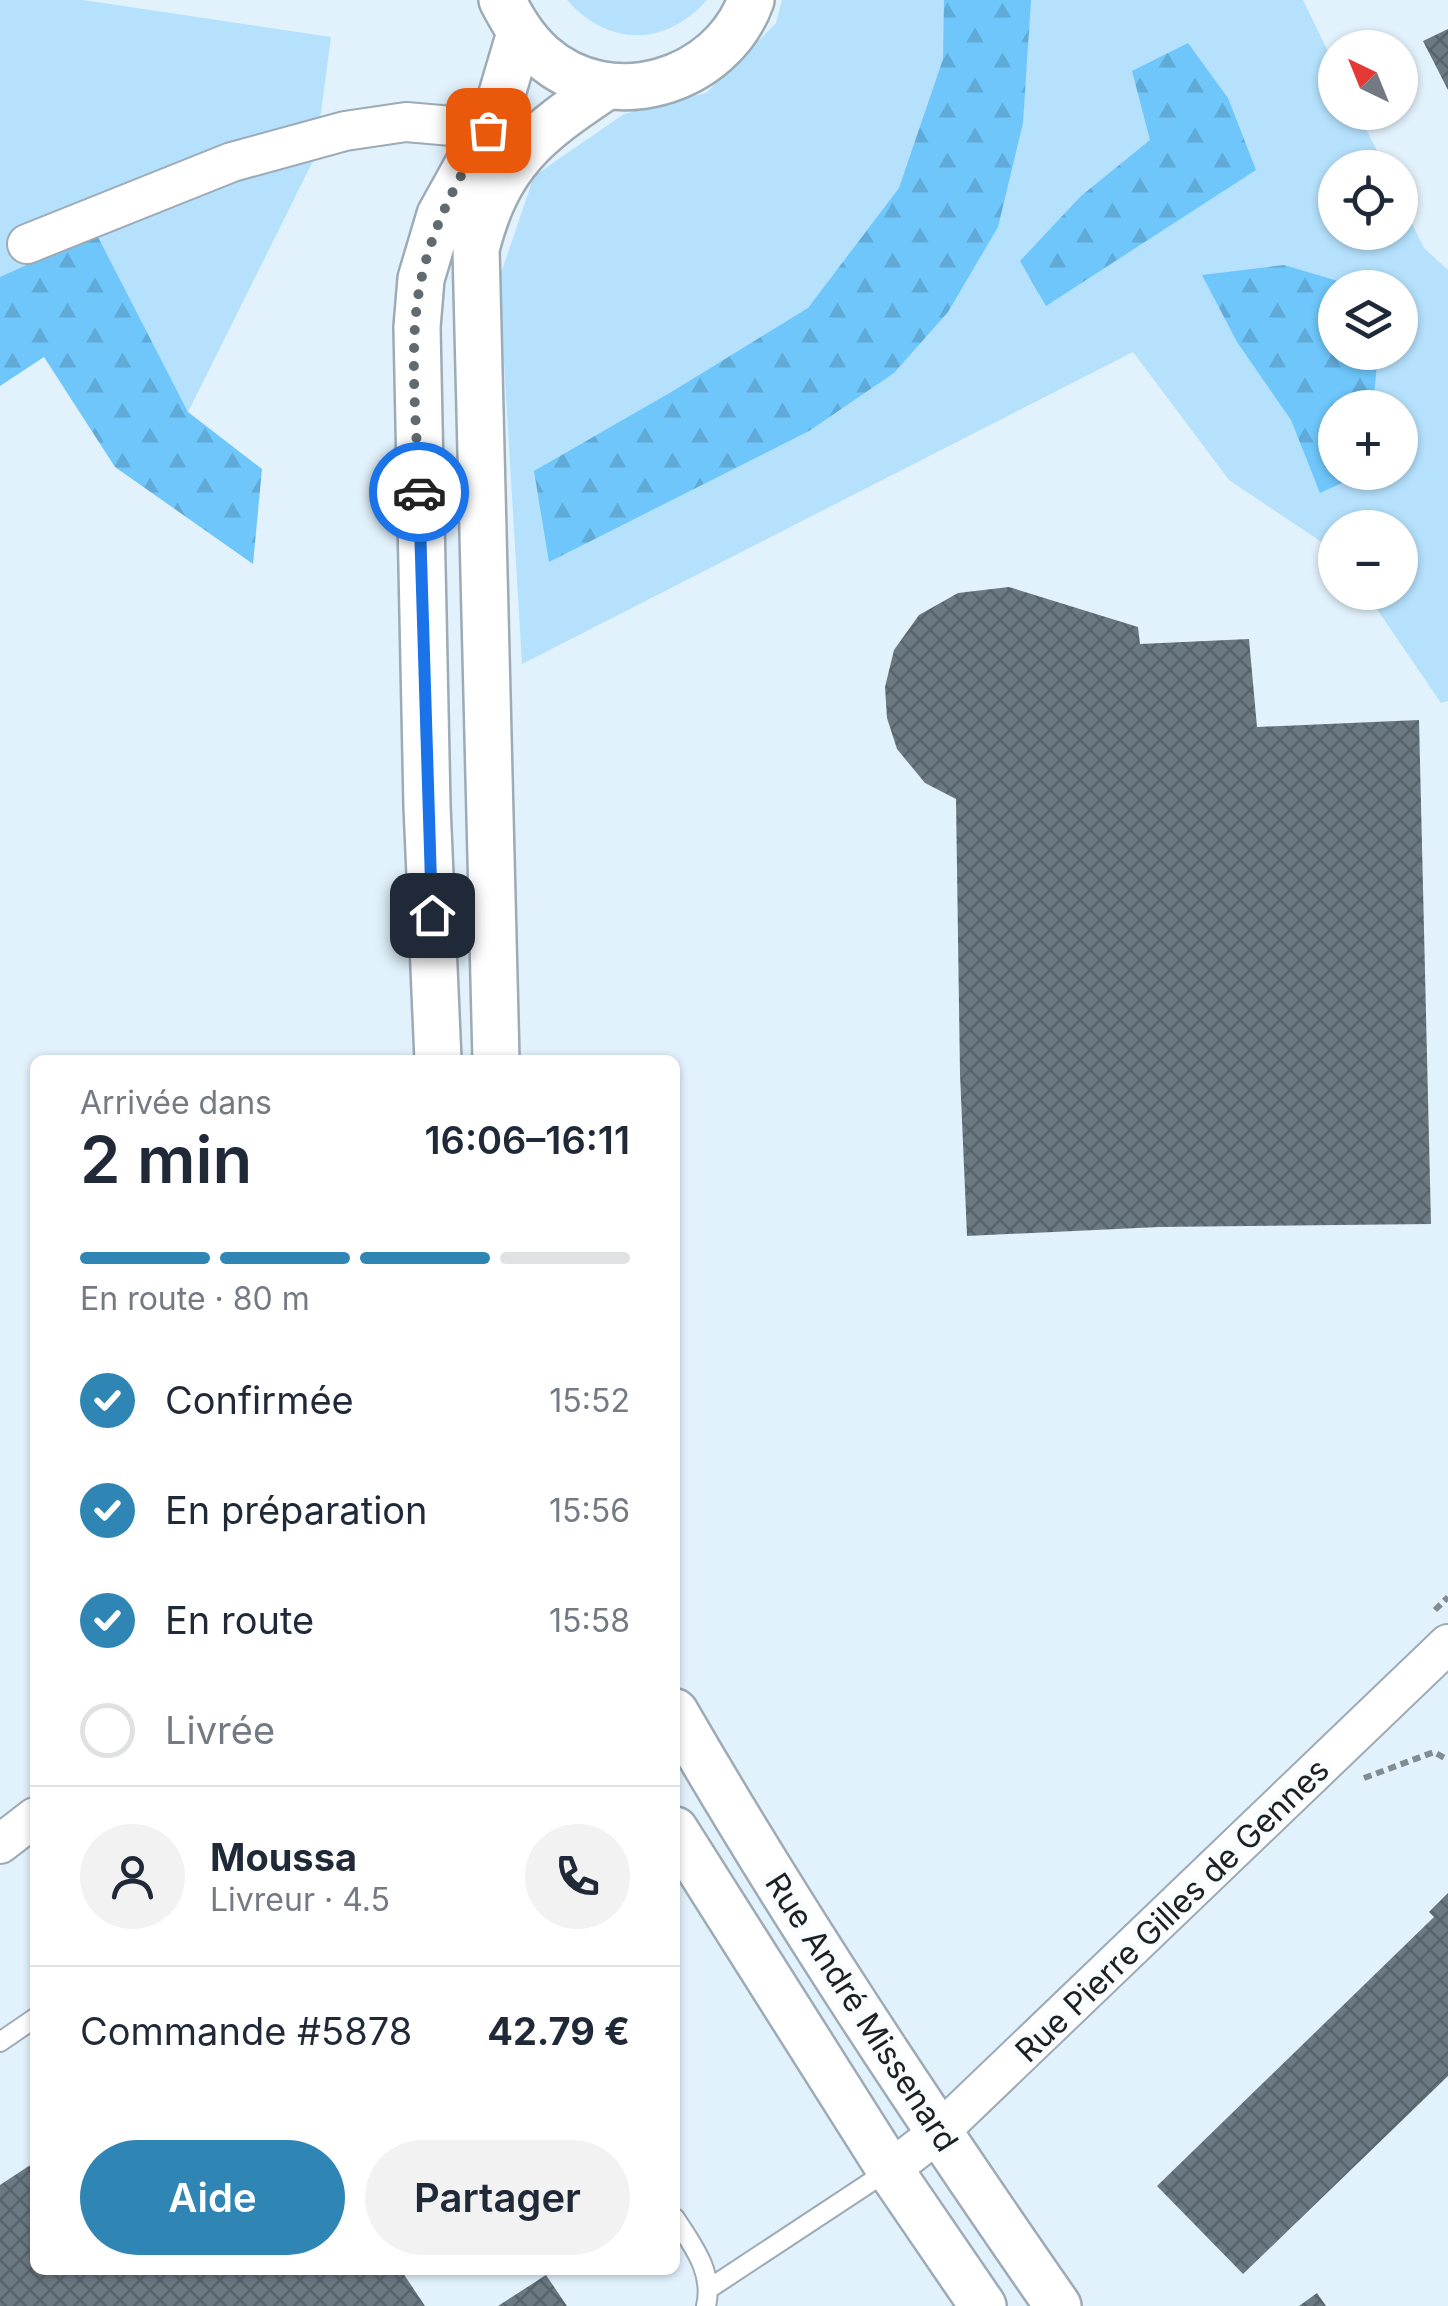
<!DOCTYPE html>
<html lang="fr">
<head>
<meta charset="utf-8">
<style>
	body { margin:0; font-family:Inter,sans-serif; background:#f2f2f3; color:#1f2937; height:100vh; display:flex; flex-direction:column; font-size:38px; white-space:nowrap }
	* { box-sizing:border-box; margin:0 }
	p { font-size:32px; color:#747a83 }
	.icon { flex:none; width:55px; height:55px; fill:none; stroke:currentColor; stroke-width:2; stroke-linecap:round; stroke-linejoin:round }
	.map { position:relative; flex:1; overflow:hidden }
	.sheet { position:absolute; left:30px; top:1055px; width:650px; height:1220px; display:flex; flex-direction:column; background:#fff; border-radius:15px; box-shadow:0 2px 8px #0004 }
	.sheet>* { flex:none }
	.needle { width:65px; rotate:317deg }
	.tools { position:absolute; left:1318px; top:30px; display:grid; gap:20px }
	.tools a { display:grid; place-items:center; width:100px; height:100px; border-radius:50%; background:#fff; box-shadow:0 2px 8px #0004; font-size:50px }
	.pin { position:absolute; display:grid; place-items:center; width:85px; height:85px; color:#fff; margin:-42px; border-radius:20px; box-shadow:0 5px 15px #0006 }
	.courier { position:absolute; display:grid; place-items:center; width:100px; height:100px; margin:-50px; border:8px solid #1a73e8; border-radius:50%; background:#fff; color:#222; box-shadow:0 2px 12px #0007 }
	.headline em { font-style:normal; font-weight:600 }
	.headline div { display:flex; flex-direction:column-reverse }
	.headline { display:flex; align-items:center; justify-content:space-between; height:170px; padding:0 50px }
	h1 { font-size:65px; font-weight:600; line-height:75px }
	.bar { display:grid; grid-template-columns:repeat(4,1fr); gap:15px 10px; align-content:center; height:120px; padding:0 50px }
	.bar i { height:12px; border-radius:8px; background:#e0e1e3 }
	.bar .selected { background:#2f86b5 }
	.bar p { grid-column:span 4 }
	.line { display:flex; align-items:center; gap:25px; padding:0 50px; border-top:2px solid #e0e1e3 }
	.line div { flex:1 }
	.round { display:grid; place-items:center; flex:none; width:105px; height:105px; border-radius:52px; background:#f2f2f3 }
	ol { padding:0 50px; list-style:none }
	li { display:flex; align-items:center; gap:30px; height:110px }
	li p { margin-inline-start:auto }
	li .icon { padding:10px; border-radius:50%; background:#2f86b5; color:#fff; stroke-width:4 }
	li:last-child { color:#747a83 }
	li i { width:55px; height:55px; border:5px solid #e0e1e3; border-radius:50% }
	.button { display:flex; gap:20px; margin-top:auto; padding:20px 50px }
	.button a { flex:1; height:115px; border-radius:60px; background:#2f86b5; color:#fff; font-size:40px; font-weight:600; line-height:115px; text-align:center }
	.button a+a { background:#f2f2f3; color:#1f2937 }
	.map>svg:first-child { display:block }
	.green { fill:#b5e1fd; fill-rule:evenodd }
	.forest { fill:url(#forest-firs) }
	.building { fill:url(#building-cross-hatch) }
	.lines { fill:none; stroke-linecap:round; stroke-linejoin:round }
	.service-casing { stroke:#9cabb5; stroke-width:22 }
	.minor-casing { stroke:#9cabb5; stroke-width:42 }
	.tertiary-casing { stroke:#9cabb5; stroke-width:50 }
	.path { stroke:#808b92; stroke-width:6; stroke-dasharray:8 5; stroke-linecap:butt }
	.service { stroke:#fff; stroke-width:18 }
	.minor { stroke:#fff; stroke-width:38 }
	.tertiary { stroke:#fff; stroke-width:45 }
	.done { stroke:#606a6f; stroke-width:10; stroke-dasharray:0 18 }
	.route { stroke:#1a73e8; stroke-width:12 }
	.labels { text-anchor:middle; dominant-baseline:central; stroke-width:10; stroke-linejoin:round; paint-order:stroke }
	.street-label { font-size:32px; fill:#1a2023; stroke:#fafdff }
</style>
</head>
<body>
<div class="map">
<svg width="1448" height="2306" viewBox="0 0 1448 2306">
	<defs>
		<pattern id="forest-firs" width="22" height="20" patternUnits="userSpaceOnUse" patternTransform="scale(2.5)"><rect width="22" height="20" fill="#6ec6fa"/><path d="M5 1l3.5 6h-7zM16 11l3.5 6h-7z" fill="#5faad6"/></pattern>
		<pattern id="building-cross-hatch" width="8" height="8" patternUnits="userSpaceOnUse" patternTransform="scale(2.5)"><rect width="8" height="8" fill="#6b7983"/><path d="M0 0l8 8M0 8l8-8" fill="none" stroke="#57636b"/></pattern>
	</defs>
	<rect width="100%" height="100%" fill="#e2f2fc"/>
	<path class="green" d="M0 0H83L331 37 315 157 188 412 96 233 0 277Z
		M567 0H707C665 47 609 47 567 0Z
		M782 0H1303L1335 66V112L1358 113 1385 167 1335 168V232H1400V199L1424 248 1448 270V701L1441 703 1366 593 1400 592V528H1335V551L1229 480 1133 352 522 664 499 279 534 176 624 114 706 93 776 23ZM1335 288H1400V352H1335ZM1335 408H1400V472H1335Z"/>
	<path class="forest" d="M944 0H1031L1023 123 998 227 948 312 894 373 809 431 549 562 534 471 673 391 808 308 899 188 943 59Z
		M1188 43 1228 98 1256 170 1046 306 1020 261 1081 196 1150 140 1132 71Z
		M96 233 188 412 262 469 253 564 115 467 44 357 0 386V277Z
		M1284 265 1351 285 1335 288V352L1373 353 1377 364 1373 407 1335 408V472L1364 473 1320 493 1291 420 1237 342 1202 275Z"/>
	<path class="building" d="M1448 29V90L1423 41Z
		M1009 587 1138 627 1140 644 1249 639 1257 727 1419 720 1431 1224 1159 1227 967 1236 960 1074 956 799 925 783 897 749 887 718 885 687 894 650 919 615 958 593Z
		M1448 1893V2076L1243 2274 1157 2186 1434 1917 1429 1912Z
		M35 2162V2270H401L425 2306H0V2185Z
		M546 2275 567 2306H498Z
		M1317 2293 1326 2306H1299Z"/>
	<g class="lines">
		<defs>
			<path id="service" d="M0 2042 35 2018
				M675 2218C693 2246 714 2272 706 2306
				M710 2288 889 2170"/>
			<path id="minor" d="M27 244 232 162 345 131 406 122 487 129
				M0 1844 35 1817
				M890 2170 938 2133 1448 1644"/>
			<path id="tertiary" d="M502 0C513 21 524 40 542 56 610 116 721 83 751 0
				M438 1060 427 806 417 327 421 279 440 215 496 114 520 33
				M496 1060 476 249C498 162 535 134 607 86
				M675 1712C793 1916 924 2113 1058 2306
				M675 1830 890 2170 983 2306"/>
		</defs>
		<use href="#service" class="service-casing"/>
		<use href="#minor" class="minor-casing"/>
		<use href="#tertiary" class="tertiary-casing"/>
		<path class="path" d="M1435 1610 1448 1597
			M1364 1778 1434 1752 1448 1760"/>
		<use href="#service" class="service"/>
		<use href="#minor" class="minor"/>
		<use href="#tertiary" class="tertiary"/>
	</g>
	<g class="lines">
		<path class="done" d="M419 492C417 426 407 339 422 276 434 223 459 176 488 130"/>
		<path class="route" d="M419 492 432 915"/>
	</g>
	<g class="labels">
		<g class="street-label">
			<text transform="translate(1172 1910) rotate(-44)">Rue Pierre Gilles de Gennes</text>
			<text transform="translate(862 2012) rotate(57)">Rue André Missenard</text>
		</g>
	</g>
</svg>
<div class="tools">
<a><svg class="needle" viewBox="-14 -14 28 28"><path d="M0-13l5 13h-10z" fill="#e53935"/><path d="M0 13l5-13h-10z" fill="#747a83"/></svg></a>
<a><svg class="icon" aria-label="locate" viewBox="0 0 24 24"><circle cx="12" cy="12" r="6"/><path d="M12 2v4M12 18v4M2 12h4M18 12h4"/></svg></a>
<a><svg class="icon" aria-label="layers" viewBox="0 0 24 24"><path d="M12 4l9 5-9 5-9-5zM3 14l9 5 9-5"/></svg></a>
<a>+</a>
<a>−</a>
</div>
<div class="pin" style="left:488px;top:130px;background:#ea580c"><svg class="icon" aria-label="bag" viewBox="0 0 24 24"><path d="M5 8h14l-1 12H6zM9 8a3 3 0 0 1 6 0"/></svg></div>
<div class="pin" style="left:432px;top:915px;background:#1f2937"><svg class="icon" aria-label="home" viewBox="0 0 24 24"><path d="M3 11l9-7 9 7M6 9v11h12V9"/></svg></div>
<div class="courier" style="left:419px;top:492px"><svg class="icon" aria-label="car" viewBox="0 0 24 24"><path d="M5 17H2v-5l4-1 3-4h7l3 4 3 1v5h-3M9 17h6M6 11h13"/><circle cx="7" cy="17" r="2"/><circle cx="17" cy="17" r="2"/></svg></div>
<section class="sheet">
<div class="headline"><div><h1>2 min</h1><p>Arrivée dans</p></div><em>16:06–16:11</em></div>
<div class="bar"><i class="selected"></i><i class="selected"></i><i class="selected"></i><i></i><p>En route · 80 m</p></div>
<ol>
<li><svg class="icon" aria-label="check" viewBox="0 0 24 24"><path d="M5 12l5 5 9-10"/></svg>Confirmée<p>15:52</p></li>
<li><svg class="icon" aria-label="check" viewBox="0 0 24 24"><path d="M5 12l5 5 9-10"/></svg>En préparation<p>15:56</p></li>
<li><svg class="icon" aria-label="check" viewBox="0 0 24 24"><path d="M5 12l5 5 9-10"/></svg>En route<p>15:58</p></li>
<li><i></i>Livrée</li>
</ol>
<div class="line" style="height:180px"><a class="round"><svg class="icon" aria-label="person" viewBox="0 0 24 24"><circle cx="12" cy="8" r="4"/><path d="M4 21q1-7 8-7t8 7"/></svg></a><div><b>Moussa</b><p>Livreur · 4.5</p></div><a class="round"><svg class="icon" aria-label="phone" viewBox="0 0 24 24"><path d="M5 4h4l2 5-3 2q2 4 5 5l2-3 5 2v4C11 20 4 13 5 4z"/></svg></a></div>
<div class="line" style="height:130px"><div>Commande #5878</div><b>42.79 €</b></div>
<div class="button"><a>Aide</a><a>Partager</a></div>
</section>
</div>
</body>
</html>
